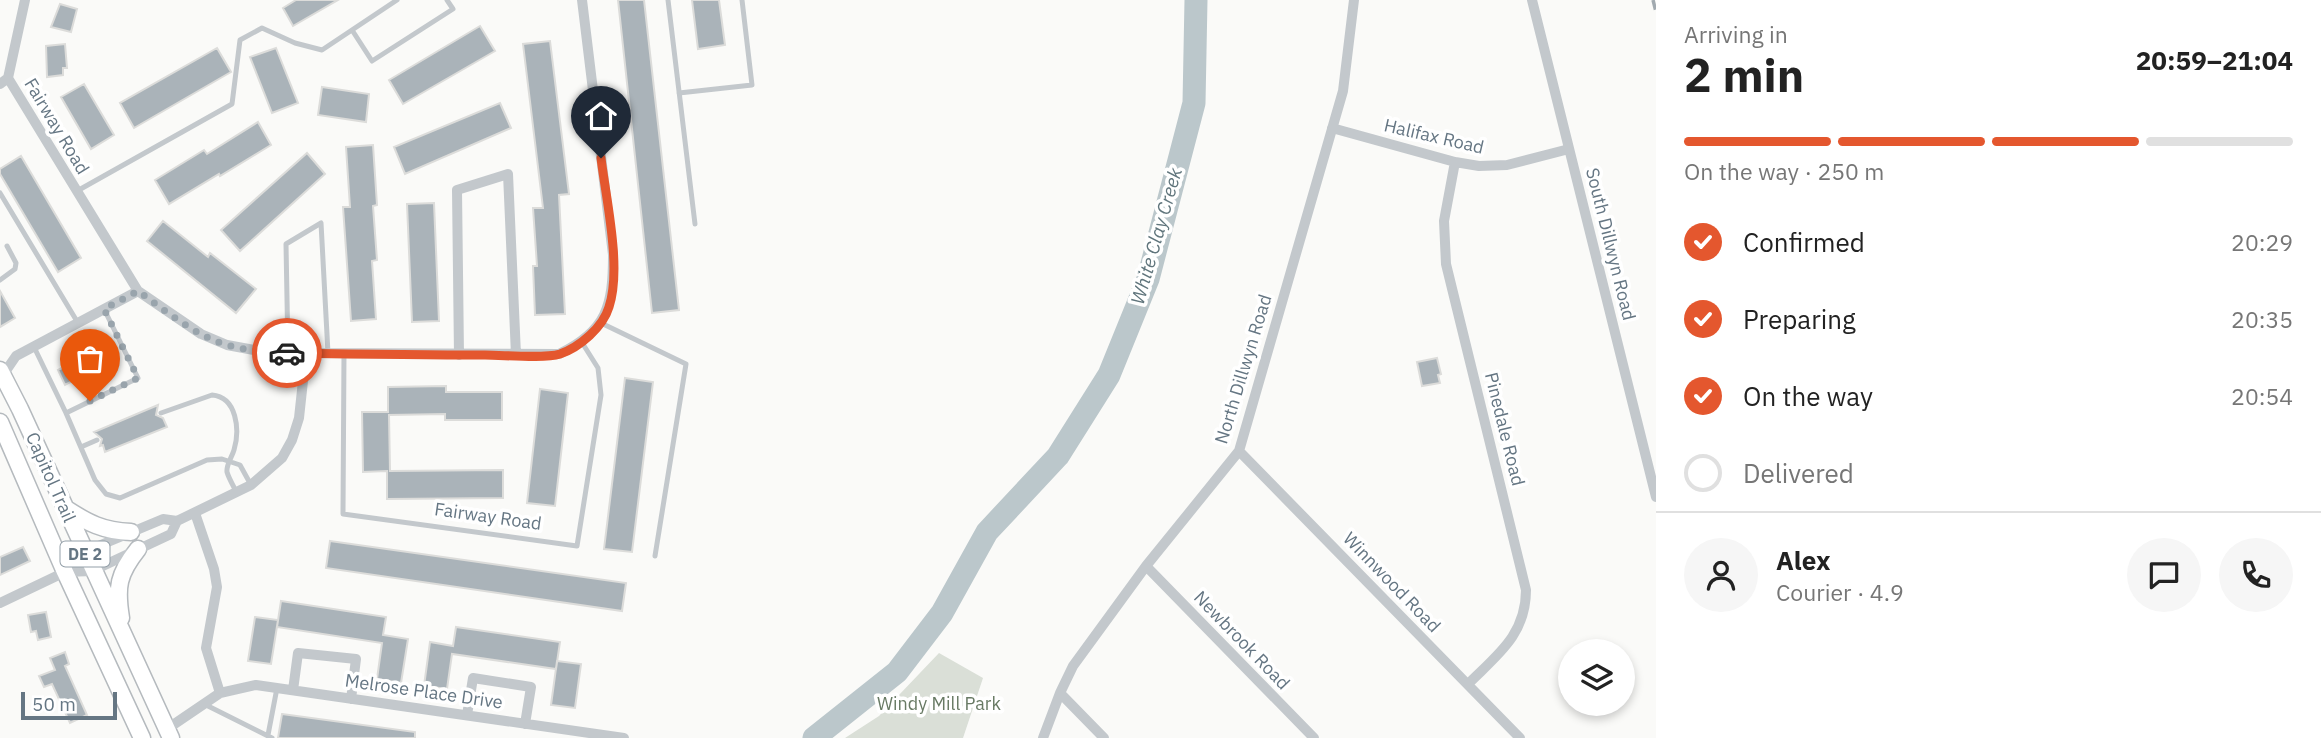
<!DOCTYPE html>
<html lang="en">
<head>
<meta charset="utf-8">
<style>
	body { margin:0; font-family:"IBM Plex Sans",sans-serif; background:#f6f6f6; color:#222; height:100vh; display:flex; flex-direction:column; font-size:26px; white-space:nowrap }
	* { box-sizing:border-box; margin:0 }
	p { font-size:23px; color:#767676 }
	.icon { flex:none; width:38px; height:38px; fill:none; stroke:currentColor; stroke-width:2; stroke-linecap:round; stroke-linejoin:round }
	.map { position:relative; flex:1; overflow:hidden }
	.drawer { display:flex; flex-direction:column; background:#fff; width:665px }
	.drawer>* { flex:none }
	.buttons { position:absolute; left:1558px; top:639px; display:grid; gap:14px }
	.buttons a { display:grid; place-items:center; width:77px; height:77px; border-radius:50%; background:#fff; box-shadow:0 4px 10px #0003; font-size:35px }
	.scale { position:absolute; left:21px; bottom:18px; width:96px; box-sizing:border-box; padding-left:7px; border:4px solid #657683; border-top:0; font-size:19px; line-height:24px; white-space:nowrap; color:#657683; -webkit-text-stroke:5px #fff; paint-order:stroke }
	.pin { position:absolute; display:grid; place-items:center; width:60px; height:60px; color:#fff; margin:-72px -30px; border-radius:50% 50% 50% 0; rotate:-45deg; box-shadow:0 0 7px #0007 }
	.pin .icon { rotate:45deg }
	.courier { position:absolute; display:grid; place-items:center; width:70px; height:70px; margin:-35px; border:5px solid #e4572e; border-radius:50%; background:#fff; color:#222; box-shadow:0 2px 9px #0007 }
	.overview em { font-style:normal; font-weight:700 }
	.overview div { display:flex; flex-direction:column-reverse }
	.overview { display:flex; align-items:center; justify-content:space-between; height:119px; padding:0 28px }
	h1 { font-size:46px; font-weight:700; line-height:52px }
	.bar { display:grid; grid-template-columns:repeat(4,1fr); gap:10px 7px; align-content:center; height:84px; padding:0 28px }
	.bar i { height:9px; border-radius:5px; background:#e0e0e0 }
	.bar .current { background:#e4572e }
	.bar p { grid-column:span 4 }
	.line { display:flex; align-items:center; gap:18px; padding:0 28px; border-top:2px solid #e0e0e0 }
	.line div { flex:1 }
	.round { display:grid; place-items:center; flex:none; width:74px; height:74px; border-radius:37px; background:#f6f6f6 }
	ol { padding:0 28px; list-style:none }
	li { display:flex; align-items:center; gap:21px; height:77px }
	li p { margin-inline-start:auto }
	li .icon { padding:7px; border-radius:50%; background:#e4572e; color:#fff; stroke-width:4 }
	li:last-child { color:#767676 }
	li i { width:38px; height:38px; border:4px solid #e0e0e0; border-radius:50% }
	main { display:flex; flex:1; min-height:0 }
	.map>svg:first-child { display:block }
	.green { fill:#dadfd7 }
	.lines { fill:none; stroke-linecap:round; stroke-linejoin:round }
	.river { stroke:#bbc7cb; stroke-width:23 }
	.building { fill:#aab3b9; stroke:#dcdcda; stroke-width:2 }
	.primary-casing { stroke:#b5babe; stroke-width:19 }
	.service { stroke:#c3c8cc; stroke-width:5 }
	.minor { stroke:#c3c8cc; stroke-width:10 }
	.primary { stroke:#fff; stroke-width:16 }
	.rail { stroke:#a2aab0; stroke-width:3.5; stroke-dasharray:10 5; stroke-linecap:butt }
	.done { stroke:#99a4ac; stroke-width:7; stroke-dasharray:0 12.6 }
	.route { stroke:#e4572e; stroke-width:9 }
	.labels { text-anchor:middle; dominant-baseline:central; stroke-width:7; stroke-linejoin:round; paint-order:stroke }
	.shield { fill:#fff; stroke:#939fa8; stroke-width:2 }
	.shield-label { font-size:16px; font-weight:bold; fill:#657683 }
	.street-label { font-size:18px; fill:#657683; stroke:#fff }
	.park-label { font-size:18px; fill:#687a64; stroke:#fff }
	.water-label { font-size:19px; font-style:italic; fill:#60757c; stroke:#fff }
</style>
</head>
<body>
<main>
<div class="map">
<svg width="1656" height="738" viewBox="0 0 1656 738">
	<rect width="100%" height="100%" fill="#fafaf8"/>
	<path class="green" d="M939 653 983 678 963 738H845L879 716Z"/>
	<g class="lines">
		<path class="river" d="M814 738 897 672 942 613 987 532 1058 456 1109 375 1148 279 1194 103 1196 0"/>
	</g>
	<path class="building" d="M296 0H338L293 26 283 8Z
		M618 0H644L679 310 652 313Z
		M692 0H719L725 45 698 49Z
		M60 4 77 9 71 32 51 27Z
		M480 26 495 51 403 104 389 80Z
		M550 41 569 194 559 195 565 314 535 315 533 266H537L533 208H543L523 44Z
		M65 44 67 68H63V75L47 77 46 46Z
		M217 48 231 72 134 128 120 103Z
		M276 48 298 103 272 113 250 57Z
		M84 84 114 135 91 149 61 97Z
		M322 87 369 94 366 122 318 115Z
		M500 103 511 128 405 174 394 147Z
		M258 122 271 145 220 176 219 174 169 204 155 180 204 150 207 154Z
		M373 145 377 205 373 206 377 260 372 261 376 319 351 321 343 207H350L346 147Z
		M307 153 325 174 240 251 221 230Z
		M21 156 81 258 58 272 0 174V169Z
		M434 203 439 321 412 322 407 204Z
		M163 221 208 257 210 253 256 289 236 313 147 241Z
		M0 291 15 318 0 327Z
		M86 355 94 370 65 385 58 370Z
		M1437 358 1441 374 1438 375 1440 383 1422 386 1417 362Z
		M625 378 653 382 632 552 604 549Z
		M446 386V392H502V420H445V414L389 415 390 471 503 470V498L387 499V471L363 472 362 412H388V387Z
		M540 389 568 393 555 506 527 503Z
		M158 405 156 415 163 418 167 427 105 452 103 445 100 446 102 439 94 432Z
		M330 541 626 583 622 611 326 568Z
		M23 547 30 561 0 575V557Z
		M281 601 386 617 383 635 408 639 401 683 377 679 382 643 277 627Z
		M46 612 51 637 38 640 36 631 31 632 28 615Z
		M255 617 278 620 271 664 248 661Z
		M456 627 560 642 556 669 452 654 447 689 424 686 430 642 453 646Z
		M65 652 69 664 65 666 87 715 70 723 52 684 44 687 39 676 55 670 50 658Z
		M557 661 581 664 575 708 551 705Z
		M282 714 415 732V738H278Z"/>
	<g class="lines">
		<defs>
			<path id="primary" d="M0 370 20 409 171 738
				M0 422 65 572 142 738
				M65 508C88 523 103 531 131 532
				M121 618C116 587 118 574 138 549"/>
		</defs>
		<use href="#primary" class="primary-casing"/>
		<path class="service" d="M668 0 695 224
			M352 30 372 61 453 9 447 0
			M679 93 752 85 742 0
			M77 191 232 104 240 40 262 28 295 43 322 50 397 0
			M0 193 78 323
			M0 280 15 269 16 263 7 246
			M601 323 686 364 655 556
			M34 347 66 413 138 378 104 309
			M288 353 286 244 321 223 328 353
			M344 353 343 514 577 546 601 395 598 368 581 341
			M66 413 95 480 106 494 120 498 207 460 222 459 240 465 251 485
			M161 413 212 395C237 397 240 430 234 450 232 457 226 465 227 472 229 479 234 487 237 493
			M81 447 97 440
			M204 704 272 738
			M268 735 277 688"/>
		<path class="minor" d="M1532 0 1656 497
			M8 78 138 291 201 334 227 345 254 350 288 353 559 354C607 331 613 306 613 255L582 0
			M0 84 8 78 25 0
			M1332 128 1455 162 1479 166 1507 165 1569 149
			M1455 162 1444 221 1446 264 1526 590C1526 635 1497 655 1468 684
			M459 355 457 190 508 174 516 355
			M3 375 16 356 138 291
			M1239 451 1520 738
			M195 513 214 569 217 587 206 648 220 693
			M1146 566 1314 738
			M65 572 92 571 171 534 177 521
			M0 603 65 572 84 552 163 519 177 521 251 485 282 458 292 440 299 418 306 353
			M293 690 298 653 356 659 351 699
			M1060 693 1104 738
			M467 715 473 678 531 687 525 724
			M167 729 220 693 256 685 624 738
			M1043 738 1060 693 1073 666 1146 566 1239 451 1343 91 1354 0"/>
		<use href="#primary" class="primary"/>
		<path class="rail" d="M1653 0 1656 12"/>
	</g>
	<g class="lines">
		<path class="done" d="M90 401 138 378 104 309 138 291C166 311 194 335 227 345 247 351 267 351 287 353"/>
		<path class="route" d="M287 353C353 354 419 355 485 355 504 355 544 359 560 354 580 347 603 327 609 307 622 268 606 199 601 158"/>
	</g>
	<g class="labels">
		<rect class="shield" x="60.5" y="541.5" width="49" height="25" rx="5"/>
		<g class="shield-label">
			<text x="85" y="554">DE 2</text>
		</g>
		<g class="street-label">
			<text transform="translate(57 126) rotate(59)">Fairway Road</text>
			<text transform="translate(1434 136) rotate(13)">Halifax Road</text>
			<text transform="translate(1611 244) rotate(76)">South Dillwyn Road</text>
			<text transform="translate(1243 369) rotate(-73)">North Dillwyn Road</text>
			<text transform="translate(1505 429) rotate(76)">Pinedale Road</text>
			<text transform="translate(51 477) rotate(66)">Capitol Trail</text>
			<text transform="translate(488 516) rotate(8)">Fairway Road</text>
			<text transform="translate(1392 582) rotate(46)">Winnwood Road</text>
			<text transform="translate(1242 640) rotate(46)">Newbrook Road</text>
			<text transform="translate(424 691) rotate(8)">Melrose Place Drive</text>
		</g>
		<g class="park-label">
			<text x="939" y="703">Windy Mill Park</text>
		</g>
		<g class="water-label">
			<text transform="translate(1156 236) rotate(-74)">White Clay Creek</text>
		</g>
	</g>
</svg>
<div class="buttons">
<a><svg class="icon" aria-label="layers" viewBox="0 0 24 24"><path d="M12 4l9 5-9 5-9-5zM3 14l9 5 9-5"/></svg></a>
</div>
<div class="scale">50 m</div>
<div class="pin" style="left:90px;top:401px;background:#ea580c"><svg class="icon" aria-label="bag" viewBox="0 0 24 24"><path d="M5 8h14l-1 12H6zM9 8a3 3 0 0 1 6 0"/></svg></div>
<div class="pin" style="left:601px;top:158px;background:#1f2937"><svg class="icon" aria-label="home" viewBox="0 0 24 24"><path d="M3 11l9-7 9 7M6 9v11h12V9"/></svg></div>
<div class="courier" style="left:287px;top:353px"><svg class="icon" aria-label="car" viewBox="0 0 24 24"><path d="M5 17H2v-5l4-1 3-4h7l3 4 3 1v5h-3M9 17h6M6 11h13"/><circle cx="7" cy="17" r="2"/><circle cx="17" cy="17" r="2"/></svg></div>
</div>
<section class="drawer">
<div class="overview"><div><h1>2 min</h1><p>Arriving in</p></div><em>20:59–21:04</em></div>
<div class="bar"><i class="current"></i><i class="current"></i><i class="current"></i><i></i><p>On the way · 250 m</p></div>
<ol>
<li><svg class="icon" aria-label="check" viewBox="0 0 24 24"><path d="M5 12l5 5 9-10"/></svg>Confirmed<p>20:29</p></li>
<li><svg class="icon" aria-label="check" viewBox="0 0 24 24"><path d="M5 12l5 5 9-10"/></svg>Preparing<p>20:35</p></li>
<li><svg class="icon" aria-label="check" viewBox="0 0 24 24"><path d="M5 12l5 5 9-10"/></svg>On the way<p>20:54</p></li>
<li><i></i>Delivered</li>
</ol>
<div class="line" style="height:126px"><a class="round"><svg class="icon" aria-label="person" viewBox="0 0 24 24"><circle cx="12" cy="8" r="4"/><path d="M4 21q1-7 8-7t8 7"/></svg></a><div><b>Alex</b><p>Courier · 4.9</p></div><a class="round"><svg class="icon" aria-label="chat" viewBox="0 0 24 24"><path d="M4 5h16v11H9l-5 4z"/></svg></a><a class="round"><svg class="icon" aria-label="phone" viewBox="0 0 24 24"><path d="M5 4h4l2 5-3 2q2 4 5 5l2-3 5 2v4C11 20 4 13 5 4z"/></svg></a></div>
</section>
</main>
</body>
</html>
